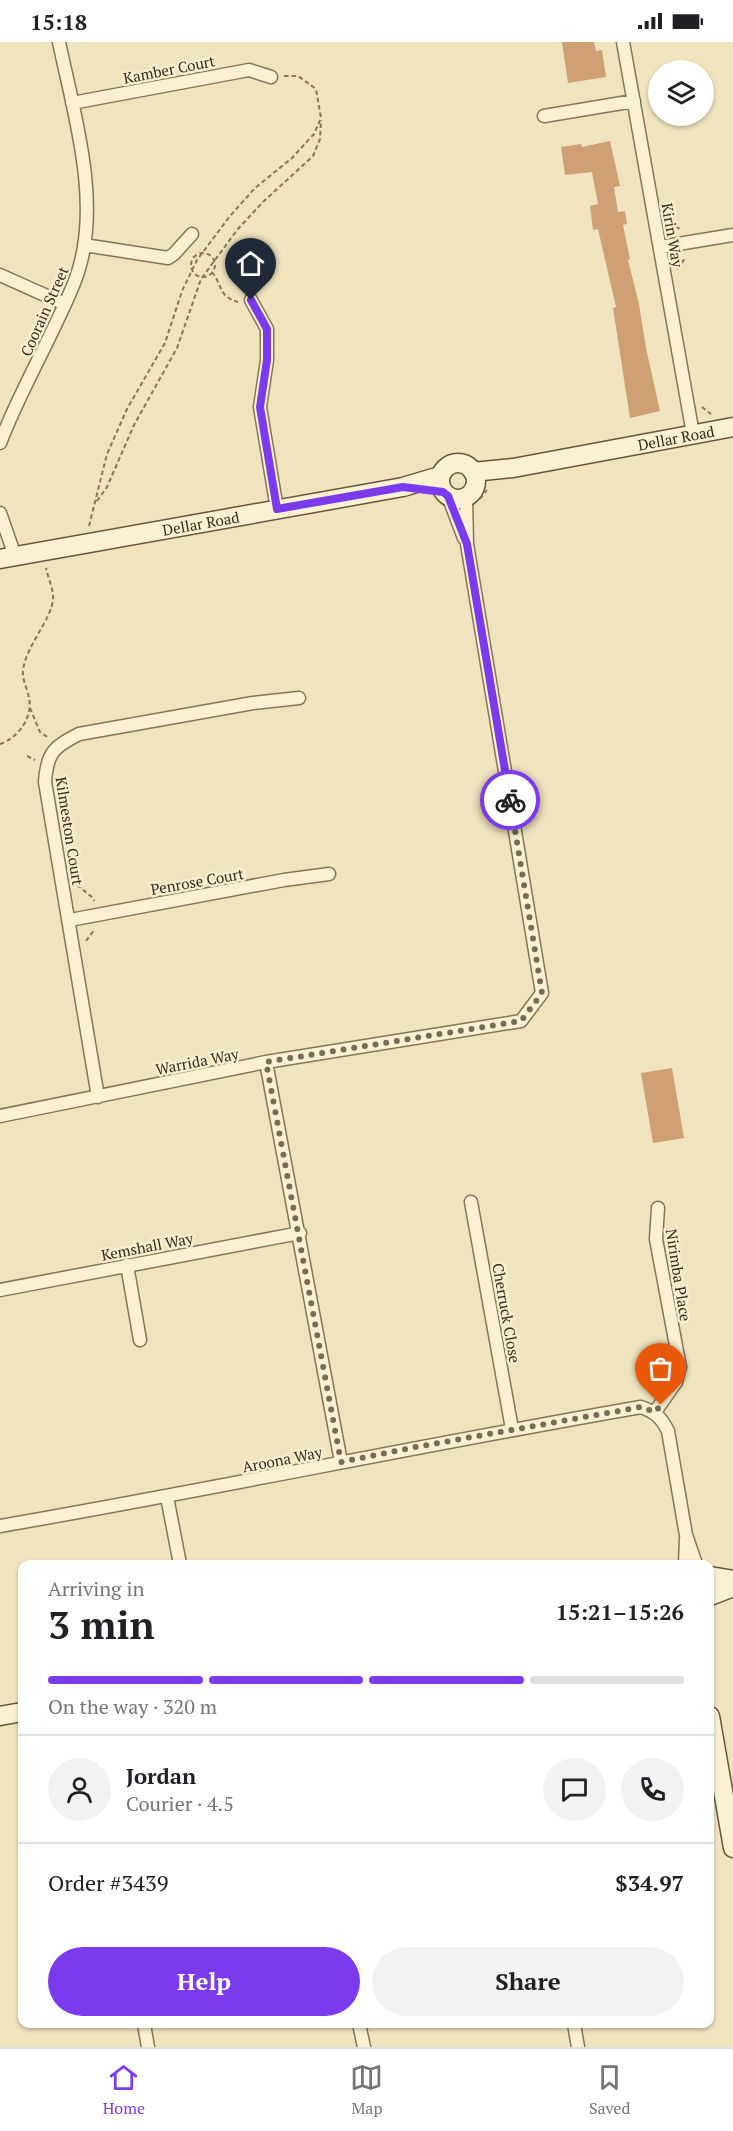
<!DOCTYPE html>
<html lang="en">
<head>
<meta charset="utf-8">
<style>
	body { margin:0; font-family:"PT Serif",serif; background:#f2f2f2; color:#202124; height:100vh; display:flex; flex-direction:column; font-size:22px; white-space:nowrap }
	* { box-sizing:border-box; margin:0 }
	p { font-size:20px; color:#757577 }
	.icon { flex:none; width:33px; height:33px; fill:none; stroke:currentColor; stroke-width:2; stroke-linecap:round; stroke-linejoin:round }
	.map { position:relative; flex:1; overflow:hidden }
	.drawer { position:absolute; left:18px; top:1518px; width:696px; height:468px; display:flex; flex-direction:column; background:#fff; border-radius:12px; box-shadow:0 2px 4px #0004 }
	.drawer>* { flex:none }
	.fabs { position:absolute; left:648px; top:18px; display:grid; gap:12px }
	.fabs a { display:grid; place-items:center; width:66px; height:66px; border-radius:50%; background:#fff; box-shadow:0 2px 4px #0004; font-size:30px }
	.pin { position:absolute; display:grid; place-items:center; width:51px; height:51px; color:#fff; margin:-62px -26px; border-radius:50% 50% 50% 0; rotate:-45deg; box-shadow:0 0 6px #0007 }
	.pin .icon { rotate:45deg }
	.courier { position:absolute; display:grid; place-items:center; width:60px; height:60px; margin:-30px; border:4px solid #7c3aed; border-radius:50%; background:#fff; color:#222; box-shadow:0 2px 8px #0007 }
	.overview em { font-style:normal; font-weight:600 }
	.overview div { display:flex; flex-direction:column-reverse }
	.overview { display:flex; align-items:center; justify-content:space-between; height:102px; padding:0 30px }
	h1 { font-size:39px; font-weight:600; line-height:45px }
	.bar { display:grid; grid-template-columns:repeat(4,1fr); gap:9px 6px; align-content:center; height:72px; padding:0 30px }
	.bar i { height:8px; border-radius:4px; background:#e0e0e0 }
	.bar .current { background:#7c3aed }
	.bar p { grid-column:span 4 }
	.line { display:flex; align-items:center; gap:15px; padding:0 30px; border-top:2px solid #e0e0e0 }
	.line div { flex:1 }
	.round { display:grid; place-items:center; flex:none; width:63px; height:63px; border-radius:32px; background:#f2f2f2 }
	.primary-button { display:flex; gap:12px; margin-top:auto; padding:12px 30px }
	.primary-button a { flex:1; height:69px; border-radius:36px; background:#7c3aed; color:#fff; font-size:24px; font-weight:600; line-height:69px; text-align:center }
	.primary-button a+a { background:#f2f2f2; color:#202124 }
	.status { display:flex; justify-content:space-between; align-items:center; height:42px; padding:0 30px; background:#fff; direction:ltr }
	.status svg { height:16px; fill:currentColor }
	.dock { display:flex; justify-content:space-around; align-items:center; height:84px; border-top:2px solid #e0e0e0; background:#fff; font-size:16px; color:#757577 }
	.dock a { display:grid; justify-items:center; gap:3px }
	.dock .current { color:#7c3aed }
	.map>svg:first-child { display:block }
	.building { fill:#cea073 }
	.lines { fill:none; stroke-linecap:round; stroke-linejoin:round }
	.street-casing { stroke:#877557; stroke-width:15 }
	.secondary-casing { stroke:#69553a; stroke-width:21 }
	.path { stroke:#877557; stroke-width:2; stroke-dasharray:4.5 3; stroke-linecap:butt }
	.street { stroke:#f9f1d2; stroke-width:12 }
	.secondary { stroke:#f9f1d2; stroke-width:18 }
	.done { stroke:#776c55; stroke-width:6; stroke-dasharray:0 10.8 }
	.route { stroke:#7c3aed; stroke-width:8 }
	.labels { text-anchor:middle; dominant-baseline:central; stroke-width:5; stroke-linejoin:round; paint-order:stroke }
	.street-label { font-size:15px; fill:#362b1c; stroke:#f6eece }
</style>
</head>
<body>
<div class="status"><b>15:18</b><svg viewBox="0 0 49 12"><path d="M0 12V9h3v3zM5 12V6h3v6zM10 12V3h3v9zM15 12V0h3v12zM26 1h20v11H26zM47 4h2v5h-2z"/></svg></div>
<div class="map">
<svg width="733" height="2005" viewBox="0 0 733 2005">
	<rect width="100%" height="100%" fill="#efe4be"/>
	<path class="building" d="M562 0H594L596 9 602 8 606 35 568 41Z
		M610 99 620 144 614 145 618 170 625 169 627 182 623 183 630 217 628 218 639 262 646 306 660 369 630 376 613 266 616 265 598 187 593 188 590 164 598 162 592 130 565 133 561 105 581 102 582 105Z
		M672 1026 684 1096 653 1101 641 1031Z"/>
	<g class="lines">
		<defs>
			<path id="street" d="M623 0 693 392
				M72 61 249 28 271 35
				M544 74 634 59
				M84 203 168 216 174 212 192 192
				M660 205 733 193
				M0 233 65 262
				M251 258 267 287V318L260 365 277 467
				M0 401C16 359 39 318 58 277 65 262 73 246 78 230 101 159 74 72 59 0
				M448 454 464 496
				M0 471 15 514
				M70 878 284 838 329 832
				M266 1020 341 1420
				M98 1055 45 740C47 710 54 705 79 692L253 661 299 656
				M0 1074 266 1020 521 979 542 951 467 502 466 455
				M471 1160 512 1387
				M127 1223 140 1298
				M0 1248 300 1191
				M655 1370 676 1340 680 1325 656 1197 658 1166
				M167 1455 180 1522
				M0 1484C214 1447 427 1402 641 1365 655 1370 661 1375 668 1389L686 1493 696 1522
				M685 1522 686 1497
				M144 1982 148 2005
				M359 1982 364 2005
				M574 1982 578 2005"/>
			<g id="secondary">
				<circle cx="458" cy="439" r="18"/>
				<path id="s1" d="M473 430 513 426 733 385"/>
				<path id="s2" d="M0 517 403 445 440 434"/>
				<path d="M710 1534 733 1538"/>
				<path d="M710 1554 733 1545"/>
				<path d="M0 1674 22 1670"/>
				<path d="M710 1674 733 1806"/>
			</g>
		</defs>
		<use href="#street" class="street-casing"/>
		<use href="#secondary" class="secondary-casing"/>
		<path class="path" d="M669 181 682 188
			M191 223a12 12 0 1 1 24 0a12 12 0 1 1-24 0Z
			M677 227 686 215
			M212 230C223 244 218 254 238 260
			M702 365 711 372
			M480 457 487 448
			M97 459 107 445 134 383 177 306 201 237 237 188 263 160 313 114 320 97 321 78
			M89 484 107 412 127 367 165 301 182 249 197 218 230 174 255 146 292 116 314 92 321 76 316 47 298 34H283
			M30 666 40 690 49 696
			M0 702C18 696 33 676 29 656 28 648 22 638 23 629 25 605 52 577 53 557 54 548 48 536 46 526
			M27 714 35 718
			M77 843 93 856 94 859
			M86 899 95 887"/>
		<use href="#street" class="street"/>
		<use href="#secondary" class="secondary"/>
	</g>
	<g class="lines">
		<path class="done" d="M510 758 542 951 521 979 266 1020 341 1420 416 1405 641 1365 655 1370 661 1363"/>
		<path class="route" d="M251 258 267 287V318L260 365 277 467 403 445 443 450 448 454 467 502 510 758"/>
	</g>
	<g class="labels">
		<g class="street-label">
			<text transform="translate(169 27) rotate(-11)">Kamber Court</text>
			<text transform="translate(673 193) rotate(80)">Kirin Way</text>
			<text transform="translate(44 269) rotate(-66)">Coorain Street</text>
			<text stroke="none"><textPath href="#s1" startOffset="206">Dellar Road</textPath></text>
			<text stroke="none"><textPath href="#s2" startOffset="204">Dellar Road</textPath></text>
			<text transform="translate(70 789) rotate(81)">Kilmeston Court</text>
			<text transform="translate(197 839) rotate(-10)">Penrose Court</text>
			<text transform="translate(197 1019) rotate(-11)">Warrida Way</text>
			<text transform="translate(147 1204) rotate(-11)">Kemshall Way</text>
			<text transform="translate(679 1233) rotate(81)">Nirimba Place</text>
			<text transform="translate(507 1271) rotate(80)">Cherruck Close</text>
			<text transform="translate(282 1417) rotate(-11)">Aroona Way</text>
		</g>
	</g>
</svg>
<div class="fabs">
<a><svg class="icon" aria-label="layers" viewBox="0 0 24 24"><path d="M12 4l9 5-9 5-9-5zM3 14l9 5 9-5"/></svg></a>
</div>
<div class="pin" style="left:661px;top:1363px;background:#ea580c"><svg class="icon" aria-label="bag" viewBox="0 0 24 24"><path d="M5 8h14l-1 12H6zM9 8a3 3 0 0 1 6 0"/></svg></div>
<div class="pin" style="left:251px;top:258px;background:#1f2937"><svg class="icon" aria-label="home" viewBox="0 0 24 24"><path d="M3 11l9-7 9 7M6 9v11h12V9"/></svg></div>
<div class="courier" style="left:510px;top:758px"><svg class="icon" aria-label="bike" viewBox="0 0 24 24"><circle cx="6" cy="16" r="4"/><circle cx="18" cy="16" r="4"/><path d="M6 16l4-8h5l3 8M10 8l3 8H6M13 5h3"/></svg></div>
<section class="drawer">
<div class="overview"><div><h1>3 min</h1><p>Arriving in</p></div><em>15:21–15:26</em></div>
<div class="bar"><i class="current"></i><i class="current"></i><i class="current"></i><i></i><p>On the way · 320 m</p></div>
<div class="line" style="height:108px"><a class="round"><svg class="icon" aria-label="person" viewBox="0 0 24 24"><circle cx="12" cy="8" r="4"/><path d="M4 21q1-7 8-7t8 7"/></svg></a><div><b>Jordan</b><p>Courier · 4.5</p></div><a class="round"><svg class="icon" aria-label="chat" viewBox="0 0 24 24"><path d="M4 5h16v11H9l-5 4z"/></svg></a><a class="round"><svg class="icon" aria-label="phone" viewBox="0 0 24 24"><path d="M5 4h4l2 5-3 2q2 4 5 5l2-3 5 2v4C11 20 4 13 5 4z"/></svg></a></div>
<div class="line" style="height:78px"><div>Order #3439</div><b>$34.97</b></div>
<div class="primary-button"><a>Help</a><a>Share</a></div>
</section>
</div>
<nav class="dock">
<a class="current"><svg class="icon" aria-label="home" viewBox="0 0 24 24"><path d="M3 11l9-7 9 7M6 9v11h12V9"/></svg>Home</a>
<a><svg class="icon" aria-label="map" viewBox="0 0 24 24"><path d="M3 6l6-2 6 2 6-2v14l-6 2-6-2-6 2zM9 4v14M15 6v14"/></svg>Map</a>
<a><svg class="icon" aria-label="saved" viewBox="0 0 24 24"><path d="M7 4h10v16l-5-4-5 4z"/></svg>Saved</a>
</nav>
</body>
</html>
